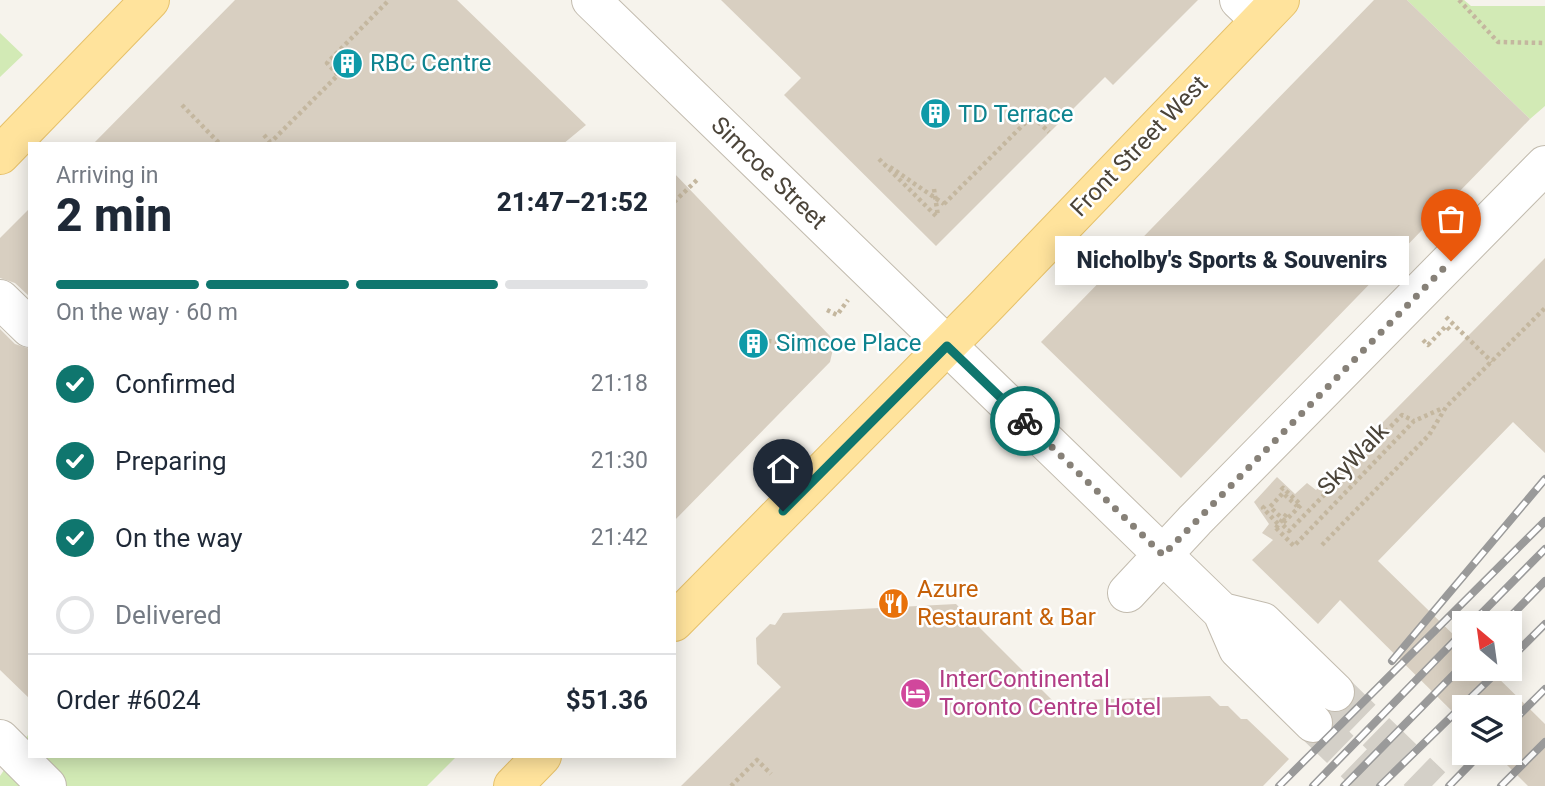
<!DOCTYPE html>
<html lang="en">
<head>
<meta charset="utf-8">
<style>
	body { margin:0; font-family:Roboto,sans-serif; background:#f6f6f7; color:#1f2937; height:100vh; display:flex; flex-direction:column; font-size:26px; white-space:nowrap }
	* { box-sizing:border-box; margin:0 }
	p { font-size:23px; color:#747a83 }
	.icon { flex:none; width:38px; height:38px; fill:none; stroke:currentColor; stroke-width:2; stroke-linecap:round; stroke-linejoin:round }
	.map { position:relative; flex:1; overflow:hidden }
	.details { position:absolute; left:28px; top:142px; width:648px; height:616px; display:flex; flex-direction:column; background:#fff; border-radius:0px; box-shadow:0 4px 18px #0003 }
	.details>* { flex:none }
	.needle { width:46px; rotate:331deg }
	.buttons { position:absolute; left:1452px; top:611px; display:grid; gap:14px }
	.buttons a { display:grid; place-items:center; width:70px; height:70px; border-radius:0px; background:#fff; box-shadow:0 4px 18px #0003; font-size:35px }
	.pin { position:absolute; display:grid; place-items:center; width:60px; height:60px; color:#fff; margin:-72px -30px; border-radius:50% 50% 50% 0; rotate:-45deg; box-shadow:0 0 7px #0007 }
	.pin .icon { rotate:45deg }
	.courier { position:absolute; display:grid; place-items:center; width:70px; height:70px; margin:-35px; border:5px solid #0f766e; border-radius:50%; background:#fff; color:#222; box-shadow:0 2px 9px #0007 }
	.bubble { position:absolute; height:49px; border-radius:0px; background:#fff; box-shadow:0 4px 18px #0003; font-size:23px; font-weight:800; line-height:49px; text-align:center }
	.overview em { font-style:normal; font-weight:800 }
	.overview div { display:flex; flex-direction:column-reverse }
	.overview { display:flex; align-items:center; justify-content:space-between; height:119px; padding:0 28px }
	h1 { font-size:46px; font-weight:800; line-height:52px }
	.bar { display:grid; grid-template-columns:repeat(4,1fr); gap:10px 7px; align-content:center; height:84px; padding:0 28px }
	.bar i { height:9px; border-radius:5px; background:#e0e1e3 }
	.bar .selected { background:#0f766e }
	.bar p { grid-column:span 4 }
	.line { display:flex; align-items:center; gap:18px; padding:0 28px; border-top:2px solid #e0e1e3 }
	.line div { flex:1 }
	ol { padding:0 28px; list-style:none }
	li { display:flex; align-items:center; gap:21px; height:77px }
	li p { margin-inline-start:auto }
	li .icon { padding:7px; border-radius:50%; background:#0f766e; color:#fff; stroke-width:4 }
	li:last-child { color:#747a83 }
	li i { width:38px; height:38px; border:4px solid #e0e1e3; border-radius:50% }
	.map>svg:first-child { display:block }
	.green { fill:#d2eab5 }
	.building { fill:#d8cfc1 }
	.lines { fill:none; stroke-linecap:round; stroke-linejoin:round }
	.minor-tunnel { stroke:#d4d0c8; stroke-width:38; stroke-dasharray:38 19; stroke-linecap:butt }
	.minor-casing { stroke:#c2bbae; stroke-width:40 }
	.major-casing { stroke:#e6c16a; stroke-width:40 }
	.path { stroke:#c4b79f; stroke-width:4.5; stroke-dasharray:3.5 3.5; stroke-linecap:butt }
	.minor { stroke:#fff; stroke-width:38 }
	.major { stroke:#ffe39c; stroke-width:38 }
	.rail-casing { stroke:#9a9a9a; stroke-width:8 }
	.rail { stroke:#fff; stroke-width:5; stroke-dasharray:16; stroke-linecap:butt }
	.path-bridge { stroke:#c4b79f; stroke-width:4.5; stroke-dasharray:3.5 3.5; stroke-linecap:butt }
	.done { stroke:#878178; stroke-width:7; stroke-dasharray:0 12.6 }
	.route { stroke:#0f766e; stroke-width:9 }
	.labels { text-anchor:middle; dominant-baseline:central; stroke-width:5; stroke-linejoin:round; paint-order:stroke }
	.culture-label { font-size:24px; fill:#0d838f; stroke:#fff; text-anchor:start }
	.street-label { font-size:24px; fill:#4b4439; stroke:#fff }
	.food-label { font-size:24px; fill:#c56008; stroke:#fff; text-anchor:start }
	.hotel-label { font-size:24px; fill:#b23c85; stroke:#fff; text-anchor:start }
</style>
</head>
<body>
<div class="map">
<svg width="1545" height="786" viewBox="0 0 1545 786">
	<rect width="100%" height="100%" fill="#f6f3ec"/>
	<path class="green" d="M1407 0H1464L1471 6H1545V106L1530 119Z
		M0 33 23 55 0 77Z
		M30 732V756H457L427 786H0V776Z"/>
	<path class="building" d="M235 0H457L586 125 563 144H93Z
		M721 0H1198L1113 85 1105 77 936 246 784 95 801 78Z
		M1374 0H1407L1530 119 1181 478 1041 342Z
		M674 173 830 336 833 349 830 362 674 521Z
		M30 208V297L15 283 0 278V238Z
		M1545 258V453L1513 422 1378 561 1465 646V668H1488L1545 724V786H1528L1494 752H1510V707H1465V724L1340 600 1318 624 1252 560 1273 540 1262 533 1269 524 1254 502 1277 477 1295 494 1307 483 1316 490Z
		M0 329 15 344 30 349V699L0 670Z
		M956 604 1053 701 1210 696 1220 706H1228L1241 719H1247L1289 759 1263 786H681L781 687 757 664 756 638 770 624 775 625 783 613Z"/>
	<g class="lines">
		<path class="minor-tunnel" d="M1335 692 1432 786
			M1313 723 1378 786"/>
		<defs>
			<path id="minor" d="M591 0 1222 612 1238 649 1313 723
				M1239 0 1260 20
				M0 299 30 328
				M1127 593 1195 520 1545 165
				M1222 612 1263 622 1335 692
				M0 739 47 786"/>
			<path id="major" d="M0 155 150 0
				M674 622 984 308 1280 0
				M513 786 542 756"/>
		</defs>
		<use href="#minor" class="minor-casing"/>
		<use href="#major" class="major-casing"/>
		<path class="path" d="M1459 0 1498 42 1545 43
			M182 105 220 144
			M264 135 270 142
			M269 144 338 75 327 63 389 0
			M879 159 938 218
			M890 167 944 204
			M934 189 938 216
			M674 202 697 180
			M944 204 1032 116 1049 132
			M827 310 837 315 848 300
			M1446 317 1492 362
			M747 339 851 349
			M1423 340 1428 345 1446 326 1452 332
			M1281 490 1283 488 1301 505 1282 524 1289 531 1402 415 1414 421
			M1265 506 1263 508 1279 525
			M1285 521 1270 507 1283 493 1297 506 1294 508
			M1276 528 1294 546 1414 421 1443 408
			M1322 545 1429 435 1446 407 1545 308
			M731 786 757 760 771 774"/>
		<use href="#minor" class="minor"/>
		<use href="#major" class="major"/>
		<defs>
			<path id="rail" d="M1472 623 1545 549
				M1504 623 1545 581
				M1510 659 1545 624
				M1392 661 1545 479
				M1510 724 1545 689
				M1279 786 1545 521
				M1313 786 1465 630
				M1344 786 1465 663
				M1380 786 1501 668
				M1449 786 1482 752
				M1501 786 1545 742"/>
		</defs>
		<use href="#rail" class="rail-casing"/>
		<use href="#rail" class="rail"/>
		<path class="path-bridge" d="M1276 528 1288 512"/>
	</g>
	<g class="lines">
		<path class="done" d="M1025 421 1163 555 1451 261"/>
		<path class="route" d="M783 511 947 346 1025 421"/>
	</g>
	<defs>
		<symbol id="building-disc" viewBox="-11 -11 22 22"><circle r="9.5" fill="#0f9aa8" stroke="#fff"/><path d="M-4-6H4V6H1V3H-1V6H-4ZM-2.5-4.3h1.7v1.8h-1.7ZM.8-4.3h1.7v1.8H.8ZM-2.5-1h1.7V.8h-1.7ZM.8-1h1.7V.8H.8Z" fill="#fff"/></symbol>
		<symbol id="restaurant-disc" viewBox="-11 -11 22 22"><circle r="9.5" fill="#e8710a" stroke="#fff"/><path d="M-5-6h1v4h1v-4h1v4h1v-4h1v5L-1.5 .5V6h-2V.5L-5-1ZM5-6V6H3V1.5H1.5Q1.5-4 5-6Z" fill="#fff"/></symbol>
		<symbol id="hotel-disc" viewBox="-11 -11 22 22"><circle r="9.5" fill="#d1479c" stroke="#fff"/><path d="M-6-4.5h1.5V1H6V5H4.5V3h-9V5H-6ZM-4 0a1.8 1.8 0 1 1 3.6 0ZM.5 0V-2.5h3Q6-2.5 6 0Z" fill="#fff"/></symbol>
	</defs>
	<g fill-rule="evenodd">
		<use href="#building-disc" x="330" y="46" width="35" height="35"/>
		<use href="#building-disc" x="918" y="96" width="35" height="35"/>
		<use href="#building-disc" x="736" y="326" width="35" height="35"/>
		<use href="#restaurant-disc" x="876" y="586" width="35" height="35"/>
		<use href="#hotel-disc" x="898" y="676" width="35" height="35"/>
	</g>
	<g class="labels">
		<g class="culture-label">
			<text x="370" y="63">RBC Centre</text>
			<text x="958" y="114">TD Terrace</text>
			<text x="776" y="343">Simcoe Place</text>
		</g>
		<g class="street-label">
			<text transform="translate(1139 146) rotate(-46)">Front Street West</text>
			<text transform="translate(769 173) rotate(44)">Simcoe Street</text>
			<text transform="translate(1353 459) rotate(-46)">SkyWalk</text>
		</g>
		<g class="food-label">
			<text x="917" y="589">Azure<tspan x="917" dy="28">Restaurant &amp; Bar</tspan></text>
		</g>
		<g class="hotel-label">
			<text x="939" y="679">InterContinental<tspan x="939" dy="28">Toronto Centre Hotel</tspan></text>
		</g>
	</g>
</svg>
<div class="buttons">
<a><svg class="needle" viewBox="-14 -14 28 28"><path d="M0-13l5 13h-10z" fill="#e53935"/><path d="M0 13l5-13h-10z" fill="#747a83"/></svg></a>
<a><svg class="icon" aria-label="layers" viewBox="0 0 24 24"><path d="M12 4l9 5-9 5-9-5zM3 14l9 5 9-5"/></svg></a>
</div>
<div class="pin" style="left:1451px;top:261px;background:#ea580c"><svg class="icon" aria-label="bag" viewBox="0 0 24 24"><path d="M5 8h14l-1 12H6zM9 8a3 3 0 0 1 6 0"/></svg></div>
<div class="pin" style="left:783px;top:511px;background:#1f2937"><svg class="icon" aria-label="home" viewBox="0 0 24 24"><path d="M3 11l9-7 9 7M6 9v11h12V9"/></svg></div>
<div class="courier" style="left:1025px;top:421px"><svg class="icon" aria-label="bike" viewBox="0 0 24 24"><circle cx="6" cy="16" r="4"/><circle cx="18" cy="16" r="4"/><path d="M6 16l4-8h5l3 8M10 8l3 8H6M13 5h3"/></svg></div>
<div class="bubble" style="left:1055px;top:236px;width:354px">Nicholby's Sports &amp; Souvenirs</div>
<section class="details">
<div class="overview"><div><h1>2 min</h1><p>Arriving in</p></div><em>21:47–21:52</em></div>
<div class="bar"><i class="selected"></i><i class="selected"></i><i class="selected"></i><i></i><p>On the way · 60 m</p></div>
<ol>
<li><svg class="icon" aria-label="check" viewBox="0 0 24 24"><path d="M5 12l5 5 9-10"/></svg>Confirmed<p>21:18</p></li>
<li><svg class="icon" aria-label="check" viewBox="0 0 24 24"><path d="M5 12l5 5 9-10"/></svg>Preparing<p>21:30</p></li>
<li><svg class="icon" aria-label="check" viewBox="0 0 24 24"><path d="M5 12l5 5 9-10"/></svg>On the way<p>21:42</p></li>
<li><i></i>Delivered</li>
</ol>
<div class="line" style="height:91px"><div>Order #6024</div><b>$51.36</b></div>
</section>
</div>
</body>
</html>
